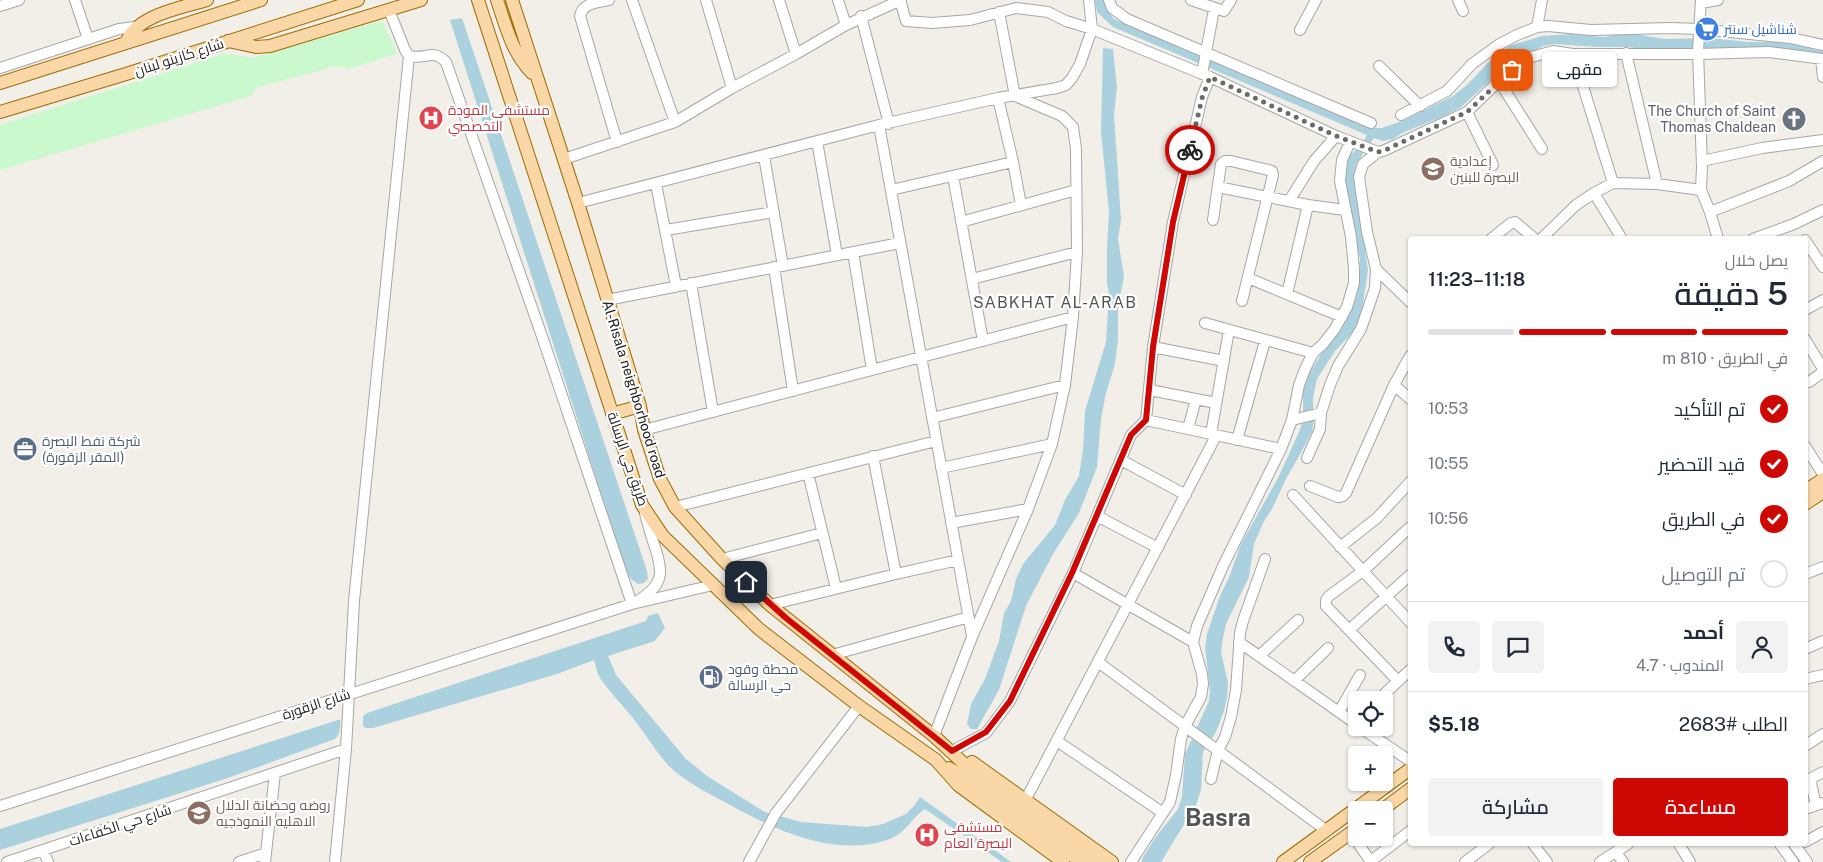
<!DOCTYPE html>
<html lang="ar">
<head>
<meta charset="utf-8">
<style>
	body { margin:0; font-family:"Public Sans",Cairo,sans-serif; background:#f2f2f3; color:#1f2937; direction:rtl; height:100vh; display:flex; flex-direction:column; font-size:19px; white-space:nowrap }
	* { box-sizing:border-box; margin:0 }
	p { font-size:16px; color:#747a83 }
	.icon { flex:none; width:28px; height:28px; fill:none; stroke:currentColor; stroke-width:2; stroke-linecap:round; stroke-linejoin:round }
	.map { position:relative; flex:1; overflow:hidden; direction:ltr }
	.side { position:absolute; left:1408px; top:236px; width:400px; height:610px; display:flex; flex-direction:column; background:#fff; border-radius:5px; box-shadow:0 1px 4px #0004; direction:rtl }
	.side>* { flex:none }
	.tools { position:absolute; left:1348px; top:691px; display:grid; gap:10px }
	.tools a { display:grid; place-items:center; width:45px; height:45px; border-radius:5px; background:#fff; box-shadow:0 1px 4px #0004; font-size:25px }
	.pin { position:absolute; display:grid; place-items:center; width:42px; height:42px; color:#fff; margin:-21px; border-radius:10px; box-shadow:0 2px 8px #0006 }
	.courier { position:absolute; display:grid; place-items:center; width:50px; height:50px; margin:-25px; border:4px solid #ce0805; border-radius:50%; background:#fff; color:#222; box-shadow:0 1px 6px #0007 }
	.bubble { position:absolute; height:35px; border-radius:5px; background:#fff; box-shadow:0 1px 4px #0004; font-size:16px; font-weight:600; line-height:35px; text-align:center; direction:rtl }
	.overview em { font-style:normal; font-weight:600 }
	.overview div { display:flex; flex-direction:column-reverse }
	.overview { display:flex; align-items:center; justify-content:space-between; height:85px; padding:0 20px }
	h1 { font-size:32px; font-weight:600; line-height:38px }
	.bar { display:grid; grid-template-columns:repeat(4,1fr); gap:8px 5px; align-content:center; height:60px; padding:0 20px }
	.bar i { height:6px; border-radius:4px; background:#e0e1e3 }
	.bar .selected { background:#ce0805 }
	.bar p { grid-column:span 4 }
	.line { display:flex; align-items:center; gap:12px; padding:0 20px; border-top:1px solid #e0e1e3 }
	.line div { flex:1 }
	.round { display:grid; place-items:center; flex:none; width:52px; height:52px; border-radius:5px; background:#f2f2f3 }
	ol { padding:0 20px; list-style:none }
	li { display:flex; align-items:center; gap:15px; height:55px }
	li p { margin-inline-start:auto }
	li .icon { padding:5px; border-radius:50%; background:#ce0805; color:#fff; stroke-width:4 }
	li:last-child { color:#747a83 }
	li i { width:28px; height:28px; border:2px solid #e0e1e3; border-radius:50% }
	.action { display:flex; gap:10px; margin-top:auto; padding:10px 20px }
	.action a { flex:1; height:58px; border-radius:5px; background:#ce0805; color:#fff; font-size:20px; font-weight:600; line-height:58px; text-align:center }
	.action a+a { background:#f2f2f3; color:#1f2937 }
	.map>svg:first-child { display:block }
	.park { fill:#c9f9cd }
	.water { fill:#abd1de }
	.lines { fill:none; stroke-linecap:round; stroke-linejoin:round }
	.minor-casing { stroke:#a6a6a6; stroke-width:12 }
	.major-casing { stroke:#9c6c04; stroke-width:14 }
	.minor { stroke:#fff; stroke-width:10 }
	.major { stroke:#fad7a6; stroke-width:12 }
	.done { stroke:#6b6a68; stroke-width:5; stroke-dasharray:0 9 }
	.route { stroke:#ce0805; stroke-width:6 }
	.labels { text-anchor:middle; dominant-baseline:central; stroke-width:4.5; stroke-linejoin:round; paint-order:stroke }
	.shop-label { font-size:14px; fill:#366cbe; stroke:#fff; text-anchor:start }
	.street-label { font-size:14px; fill:#222; stroke:#fff }
	.health-label { font-size:14px; fill:#be3a42; stroke:#fff; text-anchor:start }
	.worship-label { font-size:14px; fill:#5b616d; stroke:#fff; text-anchor:end }
	.education-label { font-size:14px; fill:#785e54; stroke:#fff; text-anchor:start }
	.service-label { font-size:14px; fill:#4e5e75; stroke:#fff; text-anchor:start }
	.quarter-label { font-size:16px; letter-spacing:1px; fill:#555; stroke:#fff }
	.town-label { font-size:24px; font-weight:bold; fill:#555; stroke:#fff }
</style>
</head>
<body>
<div class="map">
<svg width="1823" height="862" viewBox="0 0 1823 862">
	<rect width="100%" height="100%" fill="#f2efe9"/>
	<path class="park" d="M382 21 395 48 396 54 348 69 336 66 258 87 251 96 0 170V125L226 53 251 58Z"/>
	<path class="water" d="M1095 0H1104L1108 11 1114 19 1371 128H1382L1402 121 1453 96 1468 84 1497 53 1512 45 1542 36 1572 34 1604 37 1629 33 1664 39 1710 38 1749 42H1782L1823 49V55L1723 49 1652 50 1628 47H1599L1554 44 1543 46 1505 67 1461 107 1444 116 1402 133 1393 139 1383 141 1374 138 1356 164 1354 177 1368 270 1362 310 1358 323 1353 332 1335 351 1317 379 1313 398 1314 421 1312 432 1298 458 1287 477 1272 509 1264 521 1254 544 1249 577 1226 624 1223 638 1221 652 1228 683 1227 697 1224 711 1216 732 1203 752 1201 790 1196 805 1161 862H1142V859L1155 838 1178 809 1182 797 1185 754 1209 701 1210 691 1205 647 1207 634 1220 596 1230 575 1241 544 1278 478 1299 432 1303 421V394L1305 380 1325 348 1343 325 1356 298 1359 285 1360 259 1345 190 1344 170 1350 155 1360 147 1367 135 1113 27 1097 12Z
		M462 18 647 571 648 579 644 583 638 584C629 579 627 573 623 563L450 20Z
		M1103 48 1113 49 1117 87 1114 115 1121 220 1118 239 1124 276 1118 307V339L1115 364 1106 393 1101 419 1097 467 1079 513 1053 554 1026 606 999 690 977 729H971L967 724 971 704 985 679 999 641 1004 613 1011 601 1016 579 1023 564 1055 525 1065 500 1079 476 1083 450 1085 411 1106 342 1109 294 1107 284V247L1109 212 1101 132Z
		M658 613 665 628 655 641 608 656 616 675 686 759 707 776 765 812 801 822 867 827 883 824 906 814 914 806 920 797 1011 862H1002L925 809C911 818 906 834 887 840 834 857 778 831 732 806 710 794 686 783 668 765 656 752 647 736 636 722 627 709 603 686 598 674 596 670 596 665 594 660L557 674 373 728H366L363 726V716L367 713 646 621 648 616Z
		M338 720H340C341 727 340 734 335 739L225 779 0 850V829Z"/>
	<g class="lines">
		<defs>
			<path id="minor" d="M75 0 88 39
				M609 0C598 3 583 2 580 16L617 142
				M632 0 675 122
				M706 0 732 88
				M779 0 796 54
				M838 0 846 25
				M900 0 906 21 932 23 970 20 1016 8 1048 12 1066 21 1092 29 1210 77 1336 136 1378 152 1383 151 1467 112 1499 81 1525 59 1553 51 1573 54H1698L1769 52 1823 59
				M1109 0 1112 8 1127 19 1371 123
				M1191 0 1224 11 1231 0
				M1458 0 1463 11
				M1701 0 1698 51 1702 167 1701 190 1710 212 1718 239
				M1701 3 1718 0
				M0 6 19 0
				M389 10 405 50 409 56C426 60 432 48 446 62L545 345 632 604
				M861 16 889 124
				M1537 27 1542 0
				M1300 30 1316 0
				M1626 53 1657 184
				M1573 54 1613 183
				M1821 59 1823 77
				M1379 66 1420 106
				M0 68 119 29 135 27
				M1202 74 1214 9
				M1499 81 1542 149
				M998 98 1013 162 1021 205
				M1467 112 1493 165
				M1401 115 1447 91 1472 64 1498 45 1517 35 1537 27 1548 26 1591 30 1671 28 1698 29 1791 38 1823 45
				M879 125 972 636
				M817 141 837 255
				M764 156 783 266
				M564 159 675 122 732 88 796 54 846 25 901 0
				M1702 161 1762 148 1823 140
				M953 176 983 341
				M656 184 676 286
				M1218 187 1308 205 1345 210
				M891 190 1013 162
				M1594 193 1622 239
				M1289 201 1314 161 1336 136
				M578 203 879 125 998 98 1057 88 1066 85 1072 78 1080 64 1092 29 1089 0
				M1710 212 1789 181 1823 161
				M1213 220 1221 164 1225 161H1231L1272 171 1273 175 1242 301
				M961 222 1076 190
				M666 230 774 212
				M1491 239 1511 223 1515 222 1535 239
				M1541 239 1576 205 1594 193 1613 183 1657 184 1701 190
				M1753 239 1794 224 1823 210
				M1805 240 1823 267
				M853 252 872 370
				M774 267 793 391
				M1376 269 1410 302
				M1248 278 1342 317
				M972 279 1077 252
				M691 283 713 412
				M1287 294 1308 205
				M607 300 900 243
				M1805 310 1823 300
				M1205 323 1313 353
				M1805 339 1823 369
				M1153 347 1224 361
				M1809 382 1823 372
				M1394 385 1410 399
				M1150 390 1216 403
				M932 418 1065 385
				M1146 420 1281 449
				M1292 420 1321 413
				M1188 429 1196 399
				M644 430 1073 317
				M1211 434 1229 330
				M1237 440 1265 341
				M1805 446 1823 474
				M873 456 896 574
				M1307 458 1320 429 1321 413 1330 385 1338 366 1361 329 1375 288 1376 269 1367 232 1359 177 1363 164 1378 152
				M1121 460 1186 495
				M941 468 1052 444
				M808 473 836 588
				M1310 486 1338 497 1343 496 1346 493 1394 385 1410 356
				M1293 495 1410 622
				M675 507 936 441
				M1097 516 1158 548
				M951 523 1028 509
				M1340 547 1377 518 1410 482
				M722 559 822 533
				M1073 573 1193 642
				M1805 574 1823 567
				M639 600C664 584 663 573 655 547 651 536 648 525 645 513
				M770 605 896 574 958 560
				M1349 630 1410 575
				M1239 642 1356 724
				M1805 649 1823 641
				M832 655 969 617
				M1259 656 1298 620
				M1098 662 1327 831
				M1805 679 1823 675
				M1294 681 1328 648
				M1398 681 1326 606V600L1329 596 1363 571 1409 528
				M1378 700 1410 670
				M1339 712 1360 675
				M1361 728 1410 761
				M934 736 972 637 1028 509 1052 444 1065 385 1073 317 1077 252 1076 149 1073 127 1062 116 1015 96 999 12
				M1057 741 1163 813
				M1805 746 1823 734
				M952 751 986 733 1010 701 1073 573 1131 435 1146 420 1153 347 1173 222 1202 97 1210 77
				M1211 779 1218 750 1225 737 1231 717 1236 690 1240 633 1243 621 1265 559
				M1026 799 1216 436
				M1816 805 1810 779 1823 772
				M0 806 632 604 713 585
				M1805 809 1823 803
				M1351 833 1371 862
				M1805 842 1823 832
				M1533 844 1547 862
				M1679 844 1690 862
				M1780 844 1793 862
				M1794 844 1807 862
				M43 850 48 862
				M1616 852 1623 862
				M1371 861 1410 831
				M7 862 346 749
				M239 862 266 853
				M265 862 275 773
				M335 862 346 749 354 601 409 56
				M749 862 776 813 859 706
				M1131 862 1170 802 1176 775 1181 739 1185 726 1201 697 1203 684 1202 674 1193 642 1197 626 1223 566 1281 449 1292 420 1299 385 1305 369 1313 353 1323 344 1334 330 1347 307 1354 283V269L1351 237 1340 181 1342 160 1350 142
				M1465 862 1489 844
				M1600 862 1628 844"/>
			<path id="major" d="M478 0 642 505 663 536 759 629 859 706 936 760 958 785 1063 862
				M497 0C506 26 512 53 532 73
				M512 0 578 203 640 406 644 430 660 479 675 507 722 559 770 605 934 736 975 774 1097 862
				M228 41 256 47 270 46 421 0
				M126 43C136 15 181 8 207 0
				M0 83 261 0
				M0 112 126 74 358 0
				M612 414 640 406
				M1805 491 1823 479
				M1805 504 1823 492
				M972 762 1112 862
				M949 768 968 780 1081 862
				M1382 810 1410 789
				M1283 862 1410 769
				M1310 862 1356 829"/>
		</defs>
		<use href="#minor" class="minor-casing"/>
		<use href="#major" class="major-casing"/>
		<use href="#minor" class="minor"/>
		<use href="#major" class="major"/>
	</g>
	<g class="lines">
		<path class="done" d="M1190 150 1202 98 1210 77 1336 136 1378 152 1383 151 1467 112 1512 70"/>
		<path class="route" d="M746 582 786 618 952 751 986 732 1010 701 1072 573 1131 435 1146 420 1153 347 1173 222 1190 150"/>
	</g>
	<defs>
		<symbol id="supermarket-disc" viewBox="-11 -11 22 22"><circle r="9.5" fill="#3f7fe0" stroke="#fff"/><path d="M-6-5.5h2.5l.6 2H6L4.5 2H-2.5L-4.4-4H-6ZM-1.5 3.2a1.3 1.3 0 1 0 .1 0ZM3 3.2a1.3 1.3 0 1 0 .1 0Z" fill="#fff"/></symbol>
		<symbol id="hospital-disc" viewBox="-11 -11 22 22"><circle r="9.5" fill="#e0444e" stroke="#fff"/><path d="M-5-5h3v3.5h4V-5h3V5h-3V1.5h-4V5h-3Z" fill="#fff"/></symbol>
		<symbol id="church-disc" viewBox="-11 -11 22 22"><circle r="9.5" fill="#6b7280" stroke="#fff"/><path d="M-1.2-6h2.4v3.5h3.3v2.4h-3.3V6h-2.4V-.1h-3.3v-2.4h3.3Z" fill="#fff"/></symbol>
		<symbol id="school-disc" viewBox="-11 -11 22 22"><circle r="9.5" fill="#8d6e63" stroke="#fff"/><path d="M0-5L7-2L0 1L-7-2ZM-4 1L0 2.5L4 1V4Q0 6-4 4Z" fill="#fff"/></symbol>
		<symbol id="office-disc" viewBox="-11 -11 22 22"><circle r="9.5" fill="#5c6f8a" stroke="#fff"/><path d="M-6-3h4V-5.5h4V-3h4V5H-6ZM-1-4.5V-3h2v-1.5ZM-6 0V1H6V0Z" fill="#fff"/></symbol>
		<symbol id="fuel-disc" viewBox="-11 -11 22 22"><circle r="9.5" fill="#5c6f8a" stroke="#fff"/><path d="M-5.5-6h7V0h2V4h1.3V-2.5L3-4.5l.8-.8L6-3V5H2.5V1h-1V6h-7ZM-4.2-4.7v3.2H.2V-4.7Z" fill="#fff"/></symbol>
	</defs>
	<g fill-rule="evenodd">
		<use href="#supermarket-disc" x="1693" y="15" width="28" height="28"/>
		<use href="#hospital-disc" x="417" y="104" width="28" height="28"/>
		<use href="#church-disc" x="1780" y="105" width="28" height="28"/>
		<use href="#school-disc" x="1419" y="155" width="28" height="28"/>
		<use href="#office-disc" x="11" y="435" width="28" height="28"/>
		<use href="#fuel-disc" x="697" y="663" width="28" height="28"/>
		<use href="#school-disc" x="185" y="799" width="28" height="28"/>
		<use href="#hospital-disc" x="913" y="821" width="28" height="28"/>
	</g>
	<g class="labels">
		<g class="shop-label">
			<text x="1724" y="29">شناشيل سنتر</text>
		</g>
		<g class="street-label">
			<text transform="translate(179 57) rotate(-18)">شارع كازينو لبنان</text>
			<text transform="translate(634 389) rotate(73)">Al-Risala neighborhood road</text>
			<text transform="translate(628 459) rotate(71)">طريق حي الرسالة</text>
			<text transform="translate(316 704) rotate(-18)">شارع الزقورة</text>
			<text transform="translate(120 825) rotate(-18)">شارع حي الكفاءات</text>
		</g>
		<g class="health-label">
			<text x="448" y="110">مستشفى المودة<tspan x="448" dy="16">التخصصي</tspan></text>
			<text x="944" y="827">مستشفى<tspan x="944" dy="16">البصرة العام</tspan></text>
		</g>
		<g class="worship-label">
			<text x="1776" y="111">The Church of Saint<tspan x="1776" dy="16">Thomas Chaldean</tspan></text>
		</g>
		<g class="education-label">
			<text x="1450" y="161">إعدادية<tspan x="1450" dy="16">البصرة للبنين</tspan></text>
			<text x="216" y="805">روضه وحضانة الدلال<tspan x="216" dy="16">الاهليه النموذجيه</tspan></text>
		</g>
		<g class="service-label">
			<text x="42" y="441">شركة نفط البصرة<tspan x="42" dy="16">(المقر الزقورة)</tspan></text>
			<text x="728" y="669">محطة وقود<tspan x="728" dy="16">حي الرسالة</tspan></text>
		</g>
		<g class="quarter-label">
			<text x="1055" y="302">SABKHAT AL-ARAB</text>
		</g>
		<g class="town-label">
			<text x="1218" y="817">Basra</text>
		</g>
	</g>
</svg>
<div class="tools">
<a><svg class="icon" aria-label="locate" viewBox="0 0 24 24"><circle cx="12" cy="12" r="6"/><path d="M12 2v4M12 18v4M2 12h4M18 12h4"/></svg></a>
<a>+</a>
<a>−</a>
</div>
<div class="pin" style="left:1512px;top:70px;background:#ea580c"><svg class="icon" aria-label="bag" viewBox="0 0 24 24"><path d="M5 8h14l-1 12H6zM9 8a3 3 0 0 1 6 0"/></svg></div>
<div class="pin" style="left:746px;top:582px;background:#1f2937"><svg class="icon" aria-label="home" viewBox="0 0 24 24"><path d="M3 11l9-7 9 7M6 9v11h12V9"/></svg></div>
<div class="courier" style="left:1190px;top:150px"><svg class="icon" aria-label="bike" viewBox="0 0 24 24"><circle cx="6" cy="16" r="4"/><circle cx="18" cy="16" r="4"/><path d="M6 16l4-8h5l3 8M10 8l3 8H6M13 5h3"/></svg></div>
<div class="bubble" style="left:1542px;top:52px;width:75px">مقهى</div>
<section class="side">
<div class="overview"><div><h1>5 دقيقة</h1><p>يصل خلال</p></div><em>11:18–11:23</em></div>
<div class="bar"><i class="selected"></i><i class="selected"></i><i class="selected"></i><i></i><p>في الطريق · 810 m</p></div>
<ol>
<li><svg class="icon" aria-label="check" viewBox="0 0 24 24"><path d="M5 12l5 5 9-10"/></svg>تم التأكيد<p>10:53</p></li>
<li><svg class="icon" aria-label="check" viewBox="0 0 24 24"><path d="M5 12l5 5 9-10"/></svg>قيد التحضير<p>10:55</p></li>
<li><svg class="icon" aria-label="check" viewBox="0 0 24 24"><path d="M5 12l5 5 9-10"/></svg>في الطريق<p>10:56</p></li>
<li><i></i>تم التوصيل</li>
</ol>
<div class="line" style="height:90px"><a class="round"><svg class="icon" aria-label="person" viewBox="0 0 24 24"><circle cx="12" cy="8" r="4"/><path d="M4 21q1-7 8-7t8 7"/></svg></a><div><b>أحمد</b><p>المندوب · 4.7</p></div><a class="round"><svg class="icon" aria-label="chat" viewBox="0 0 24 24"><path d="M4 5h16v11H9l-5 4z"/></svg></a><a class="round"><svg class="icon" aria-label="phone" viewBox="0 0 24 24"><path d="M5 4h4l2 5-3 2q2 4 5 5l2-3 5 2v4C11 20 4 13 5 4z"/></svg></a></div>
<div class="line" style="height:65px"><div>الطلب #2683</div><b>$5.18</b></div>
<div class="action"><a>مساعدة</a><a>مشاركة</a></div>
</section>
</div>
</body>
</html>
